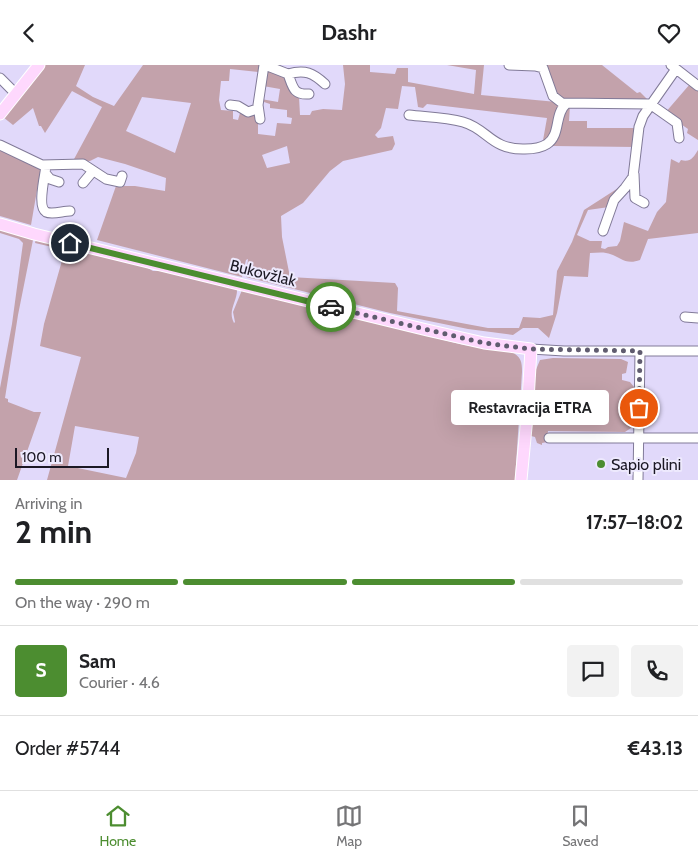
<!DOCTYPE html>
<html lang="en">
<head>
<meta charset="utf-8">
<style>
	body { margin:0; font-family:Cabin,sans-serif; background:#f2f2f2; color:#202124; height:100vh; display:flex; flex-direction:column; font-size:19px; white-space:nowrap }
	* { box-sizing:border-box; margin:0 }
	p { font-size:16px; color:#757577 }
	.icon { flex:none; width:28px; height:28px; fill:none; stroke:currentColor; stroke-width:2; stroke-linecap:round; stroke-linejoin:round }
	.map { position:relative; height:415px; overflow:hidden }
	.details { display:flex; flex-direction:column; background:#fff; flex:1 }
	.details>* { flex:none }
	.scale { position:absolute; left:15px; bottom:12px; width:94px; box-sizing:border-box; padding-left:5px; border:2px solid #1b1824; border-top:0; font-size:14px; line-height:18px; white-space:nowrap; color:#1b1824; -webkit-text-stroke:4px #ede9fd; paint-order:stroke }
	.pin { position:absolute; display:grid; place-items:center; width:42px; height:42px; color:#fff; margin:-21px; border:2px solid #fff; border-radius:50%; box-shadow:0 1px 5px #0007 }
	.courier { position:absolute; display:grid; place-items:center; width:50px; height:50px; margin:-25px; border:4px solid #4c8d30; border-radius:50%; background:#fff; color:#222; box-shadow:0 1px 6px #0007 }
	.bubble { position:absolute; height:35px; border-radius:5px; background:#fff; box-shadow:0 5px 20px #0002; font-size:16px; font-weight:800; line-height:35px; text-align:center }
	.summary em { font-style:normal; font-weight:800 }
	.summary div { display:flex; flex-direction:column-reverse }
	.summary { display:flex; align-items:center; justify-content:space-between; height:85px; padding:0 15px }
	h1 { font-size:32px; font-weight:800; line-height:38px }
	.bar { display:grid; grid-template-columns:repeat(4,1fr); gap:8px 5px; align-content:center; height:60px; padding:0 15px }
	.bar i { height:6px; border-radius:4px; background:#e0e0e0 }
	.bar .selected { background:#4c8d30 }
	.bar p { grid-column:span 4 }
	.line { display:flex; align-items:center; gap:12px; padding:0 15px; border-top:1px solid #e0e0e0 }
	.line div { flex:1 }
	.round { display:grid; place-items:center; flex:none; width:52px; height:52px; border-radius:5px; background:#f2f2f2 }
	header { display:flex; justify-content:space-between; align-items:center; height:65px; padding:0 15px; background:#fff; font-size:22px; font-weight:800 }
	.tabs { display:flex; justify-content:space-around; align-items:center; height:70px; border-top:1px solid #e0e0e0; background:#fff; font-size:14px; color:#757577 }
	.tabs a { display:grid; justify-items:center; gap:2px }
	.tabs .selected { color:#4c8d30 }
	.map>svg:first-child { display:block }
	.green { fill:#c3a2ab; fill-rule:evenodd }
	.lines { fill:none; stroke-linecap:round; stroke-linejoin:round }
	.minor-casing { stroke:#817a98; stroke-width:11 }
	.major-casing { stroke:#fff; stroke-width:13 }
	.minor { stroke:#fff; stroke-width:9 }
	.major { stroke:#fed8fd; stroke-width:11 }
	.done { stroke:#605c6f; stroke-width:5; stroke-dasharray:0 9 }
	.route { stroke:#4c8d30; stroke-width:6 }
	.poi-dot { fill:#4c8d30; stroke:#ede9fd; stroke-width:2 }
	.labels { text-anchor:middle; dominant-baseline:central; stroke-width:4; stroke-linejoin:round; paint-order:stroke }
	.street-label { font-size:16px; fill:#1b1824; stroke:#ede9fd }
	.poi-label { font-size:16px; fill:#1b1824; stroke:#ede9fd; text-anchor:start }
</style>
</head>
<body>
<header><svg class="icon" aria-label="back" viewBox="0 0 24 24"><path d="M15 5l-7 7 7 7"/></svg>Dashr<svg class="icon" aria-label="heart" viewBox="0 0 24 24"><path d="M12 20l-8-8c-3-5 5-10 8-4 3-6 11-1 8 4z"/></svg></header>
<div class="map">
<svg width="698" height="415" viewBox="0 0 698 415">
	<rect width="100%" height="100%" fill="#e1d9fa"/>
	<path class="green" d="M43 0H85L76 21 93 32 114 41 143 0H262L257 22 258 7 230 4 229 16H221L219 35 221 45 233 46V54L238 55 240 48 251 49 256 52V56L258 57V69L275 71 277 58 291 59 292 53 287 52V45L270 43V39L261 36V34L278 37 280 24 263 21 266 5 283 7 299 32 300 50H310L312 46 323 44 342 45 345 19 343 0H370V7L395 9 397 3H408V17L474 29 476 5 447 0H484L481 30 557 37 561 40 555 68 542 81 547 53 427 39 423 43 418 42 415 22 402 21 398 44 386 43 381 63 375 70 378 73 393 71 395 79 392 85 343 96 330 106 303 138 281 151 282 172 290 212 395 218 398 223 397 246 488 263H519L523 252 540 253 553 250 557 206 572 177 584 145 626 118 609 142 588 145 577 170 590 176H602L601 183 605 184 608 182 617 181 620 176 624 157 648 166 657 147 666 137 671 94 679 98 681 95C690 98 694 92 698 85V168L648 174 640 195C624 201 619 190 606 188 601 187 595 188 590 188L588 212 564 211 557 248 549 273 538 263H523L513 270 468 264 390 248 246 212 248 194 246 195 242 212 97 175 116 121H135L165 126 166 113 125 99 98 92 90 96H73L102 42 72 26 45 68 41 61H39L33 43 13 60 3 52ZM142 32 191 38 175 88 126 66ZM287 81 290 98 267 103 262 90Z
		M540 0H602L637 28 640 27 648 35 558 34Z
		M690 19 698 26V75L687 68 688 64 665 48Z
		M570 40 569 56H587V63H637L635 82 553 81 549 83V80L561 46Z
		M0 82 41 102 31 160 0 151Z
		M0 163 32 173 33 175 18 250 5 333 8 334V337L34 347H41L17 415H0V323L12 259 23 178 19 174 0 168Z
		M36 174 146 202 153 206H168L237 223C238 236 227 245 234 258L235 257 233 247 242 225 464 280 511 287C521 291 522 297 522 307L515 415H47L81 292 40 281 44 259 65 185 35 178ZM75 361 139 372 136 388 126 413 68 401Z
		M553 293 621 294 628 297 626 308 622 309V315L630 317 634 322V359L631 363 625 367 548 366 547 377 542 378V380L537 378 535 372 531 371 535 307 540 295Z"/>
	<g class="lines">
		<defs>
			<path id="minor" d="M265 0 288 9C293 22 293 30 309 29
				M509 0 535 1 543 3 553 31 562 38 650 39 677 58 679 73
				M671 0 698 21
				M288 9C305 4 313 8 325 19
				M0 13 16 29
				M230 40 238 41 248 47 257 44
				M409 50C427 52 446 52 463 57 488 64 491 85 525 84 532 84 541 83 547 79 561 70 554 49 566 39
				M260 54 258 40 264 0
				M0 80 42 100 83 99 106 114 120 117 122 111
				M46 101C45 110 37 142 46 147 52 150 63 146 70 146
				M45 108 50 114 59 117
				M634 109 635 133 644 138
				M83 118 93 106
				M603 166 614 135 625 123 633 112 639 62 643 51 676 4
				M685 252 698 253
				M531 284 564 286H698
				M549 373H698
				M638 415 640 287"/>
			<path id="major" d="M0 49 39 0
				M0 159 34 169 427 265 484 278 531 284 527 352 521 415"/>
		</defs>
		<use href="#minor" class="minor-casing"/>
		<use href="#major" class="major-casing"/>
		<use href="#minor" class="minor"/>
		<use href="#major" class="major"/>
	</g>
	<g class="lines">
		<path class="done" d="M331 242 484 278 531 284 640 286 639 343"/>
		<path class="route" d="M70 178 331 242"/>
	</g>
	<circle class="poi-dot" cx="601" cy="399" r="5"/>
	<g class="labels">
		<g class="street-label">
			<text transform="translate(263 208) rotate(14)">Bukovžlak</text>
		</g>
		<g class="poi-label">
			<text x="611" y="399">Sapio plini</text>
		</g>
	</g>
</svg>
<div class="scale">100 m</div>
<div class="pin" style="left:639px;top:343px;background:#ea580c"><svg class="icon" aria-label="bag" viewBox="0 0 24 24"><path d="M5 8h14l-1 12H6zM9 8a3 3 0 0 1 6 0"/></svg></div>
<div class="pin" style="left:70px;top:178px;background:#1f2937"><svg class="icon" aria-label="home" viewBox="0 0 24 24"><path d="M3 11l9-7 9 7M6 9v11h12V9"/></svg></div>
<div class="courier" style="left:331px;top:242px"><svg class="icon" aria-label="car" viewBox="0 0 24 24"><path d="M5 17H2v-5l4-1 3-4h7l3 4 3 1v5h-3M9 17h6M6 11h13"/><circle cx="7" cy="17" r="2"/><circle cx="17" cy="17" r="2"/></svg></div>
<div class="bubble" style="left:451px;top:325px;width:158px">Restavracija ETRA</div>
</div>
<section class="details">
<div class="summary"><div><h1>2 min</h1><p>Arriving in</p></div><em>17:57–18:02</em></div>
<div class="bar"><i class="selected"></i><i class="selected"></i><i class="selected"></i><i></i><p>On the way · 290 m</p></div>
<div class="line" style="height:90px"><b class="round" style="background:#4c8d30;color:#fff">S</b><div><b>Sam</b><p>Courier · 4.6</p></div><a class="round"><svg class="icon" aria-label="chat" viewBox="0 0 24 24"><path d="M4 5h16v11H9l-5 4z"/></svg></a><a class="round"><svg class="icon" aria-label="phone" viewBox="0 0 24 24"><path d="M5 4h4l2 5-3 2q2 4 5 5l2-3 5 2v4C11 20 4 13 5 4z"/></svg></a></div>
<div class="line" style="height:65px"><div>Order #5744</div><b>€43.13</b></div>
</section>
<nav class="tabs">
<a class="selected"><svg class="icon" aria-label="home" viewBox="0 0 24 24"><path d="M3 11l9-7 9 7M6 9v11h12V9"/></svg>Home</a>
<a><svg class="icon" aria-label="map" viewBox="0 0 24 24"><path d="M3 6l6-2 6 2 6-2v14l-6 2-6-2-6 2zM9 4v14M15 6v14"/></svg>Map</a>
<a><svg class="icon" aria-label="saved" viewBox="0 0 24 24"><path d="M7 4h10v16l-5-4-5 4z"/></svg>Saved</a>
</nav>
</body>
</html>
